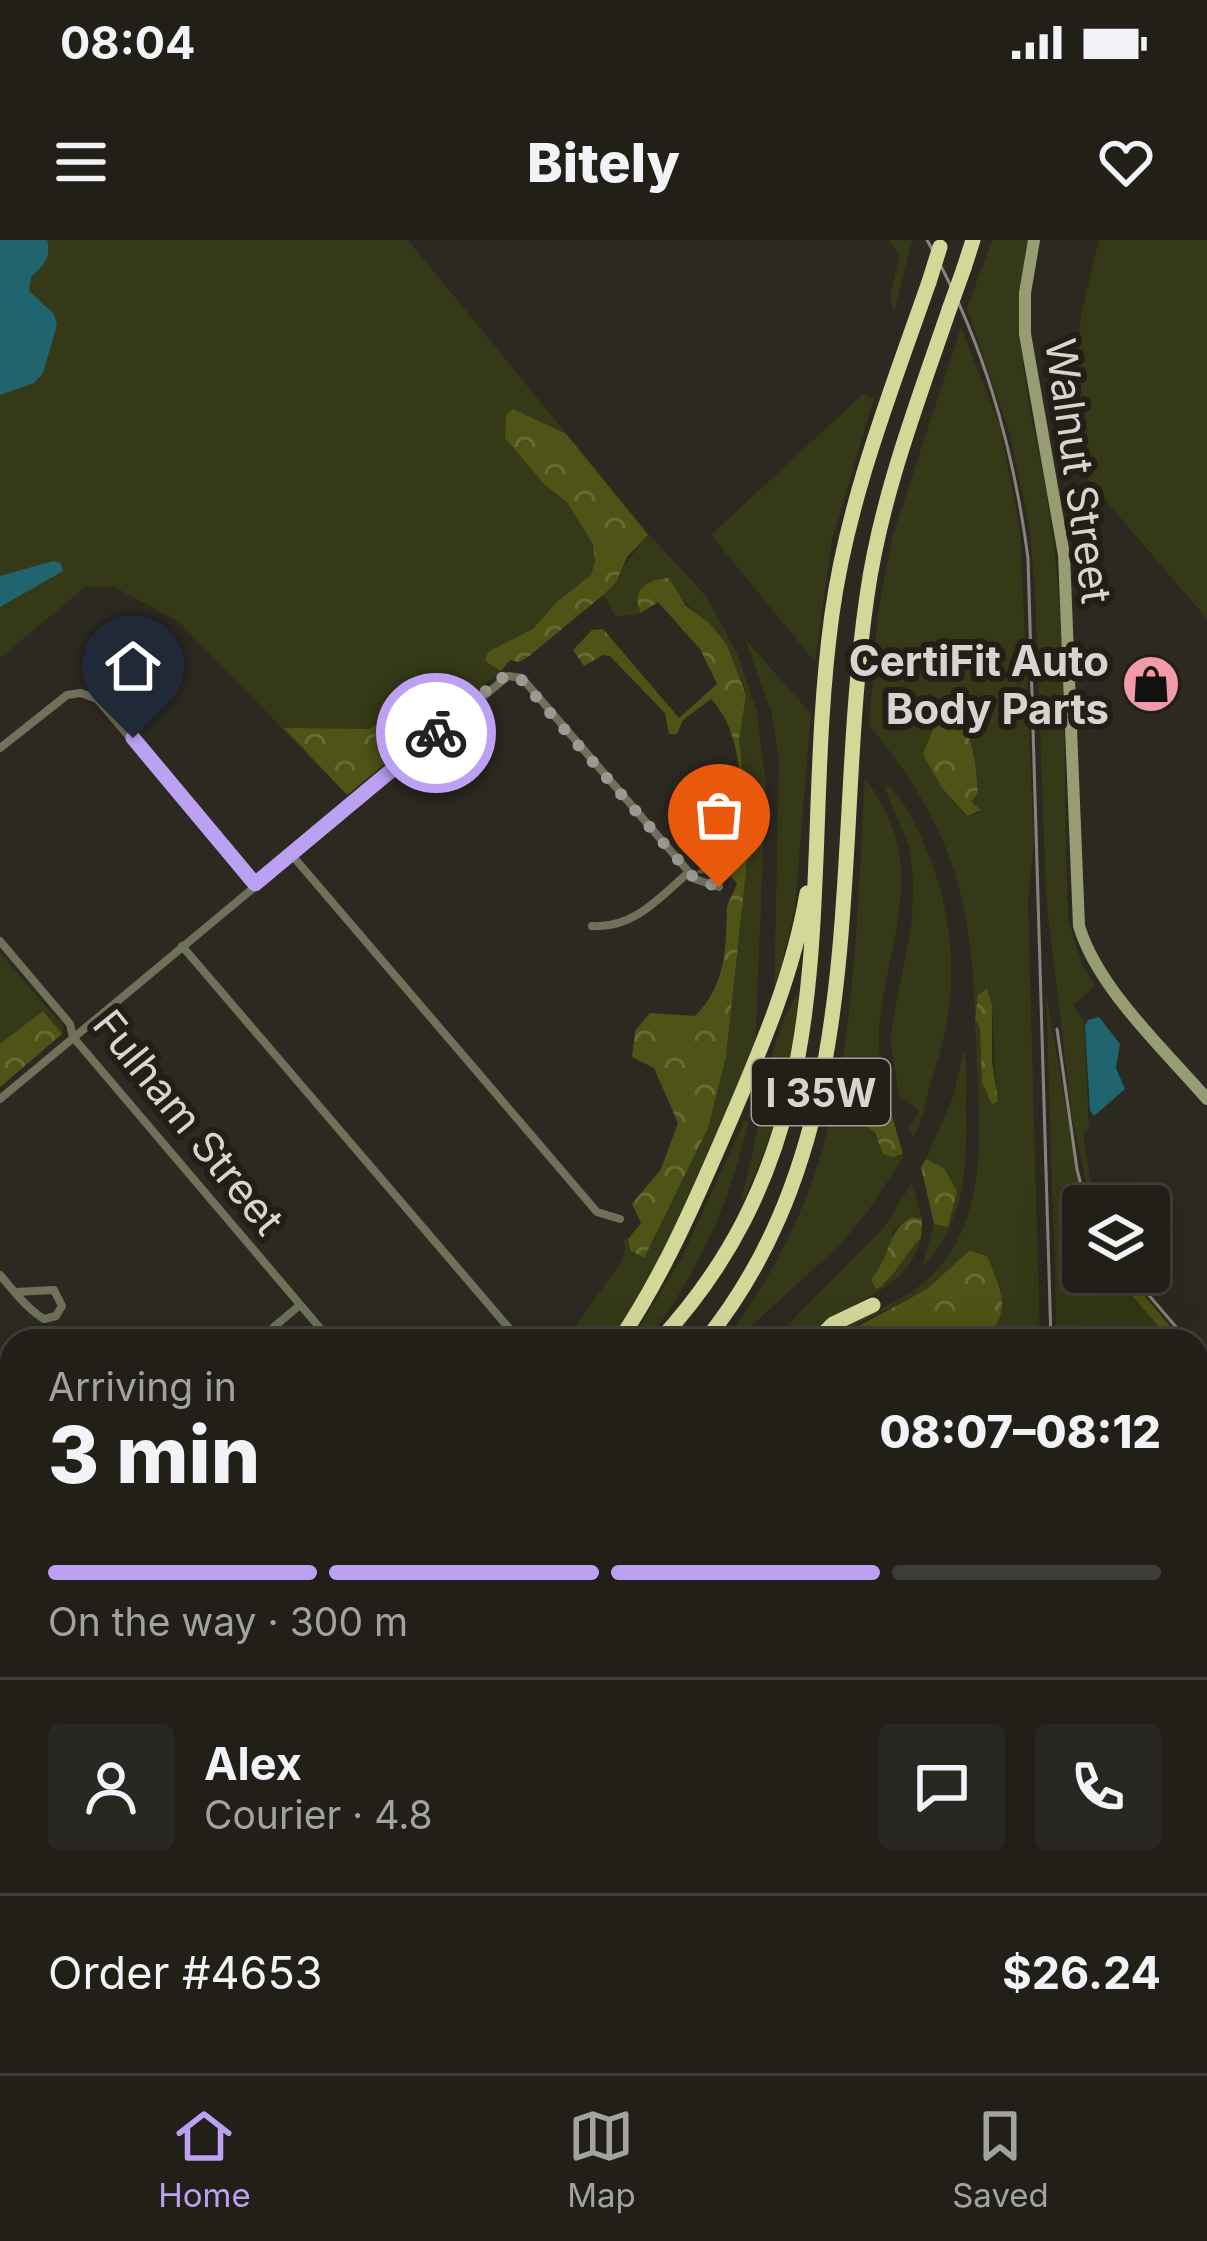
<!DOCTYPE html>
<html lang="en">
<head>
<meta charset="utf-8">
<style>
	body { margin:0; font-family:Inter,sans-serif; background:#292721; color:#f1f3f6; height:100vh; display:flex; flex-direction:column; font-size:45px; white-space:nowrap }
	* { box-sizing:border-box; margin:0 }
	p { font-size:39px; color:#a2a2a2 }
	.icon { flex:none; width:66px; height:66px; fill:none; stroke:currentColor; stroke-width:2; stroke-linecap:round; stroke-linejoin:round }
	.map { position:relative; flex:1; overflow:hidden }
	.panel { position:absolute; left:0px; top:1089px; width:1209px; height:744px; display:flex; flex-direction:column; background:#211f18; border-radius:36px 36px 0 0; box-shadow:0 12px 48px #0002,0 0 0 3px #3e3d37 }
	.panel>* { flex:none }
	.tools { position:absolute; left:1062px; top:945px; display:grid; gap:24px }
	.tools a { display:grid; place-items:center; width:108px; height:108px; border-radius:12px; background:#211f18; box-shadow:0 12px 48px #0002,0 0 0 3px #3e3d37; font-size:60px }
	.pin { position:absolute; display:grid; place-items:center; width:102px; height:102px; color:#fff; margin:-123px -51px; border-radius:50% 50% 50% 0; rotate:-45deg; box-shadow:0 0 12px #0007 }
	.pin .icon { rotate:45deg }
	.courier { position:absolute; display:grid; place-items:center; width:120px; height:120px; margin:-60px; border:9px solid #bca0f2; border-radius:50%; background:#fff; color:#222; box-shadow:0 3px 15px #0007 }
	.headline em { font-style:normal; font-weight:800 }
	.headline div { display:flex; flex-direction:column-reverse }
	.headline { display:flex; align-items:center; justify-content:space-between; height:204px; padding:0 48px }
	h1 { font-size:78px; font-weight:800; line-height:90px }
	.bar { display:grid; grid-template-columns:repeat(4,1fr); gap:18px 12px; align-content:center; height:144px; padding:0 48px }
	.bar i { height:15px; border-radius:9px; background:#3e3d37 }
	.bar .current { background:#bca0f2 }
	.bar p { grid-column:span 4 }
	.line { display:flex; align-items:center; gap:30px; padding:0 48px; border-top:3px solid #3e3d37 }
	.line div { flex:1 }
	.round { display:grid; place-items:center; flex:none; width:126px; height:126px; border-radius:12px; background:#292721 }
	.status { display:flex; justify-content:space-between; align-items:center; height:84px; padding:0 60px; background:#211f18; direction:ltr }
	.status svg { height:33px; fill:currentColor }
	header { display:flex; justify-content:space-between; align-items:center; height:156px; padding:0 48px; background:#211f18; font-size:54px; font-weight:800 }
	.dock { display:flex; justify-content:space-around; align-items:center; height:168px; border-top:3px solid #3e3d37; background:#211f18; font-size:33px; color:#a2a2a2 }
	.dock a { display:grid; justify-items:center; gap:6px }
	.dock .current { color:#bca0f2 }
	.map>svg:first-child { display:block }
	.green { fill:#353917; fill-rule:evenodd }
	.forest { fill:url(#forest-crowns) }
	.water { fill:#20646d }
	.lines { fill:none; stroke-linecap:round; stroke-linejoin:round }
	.street { stroke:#6f7259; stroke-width:8 }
	.secondary { stroke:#979c73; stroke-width:12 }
	.highway { stroke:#d2d898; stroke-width:15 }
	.rail { stroke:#87847d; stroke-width:3 }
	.highway-bridge { stroke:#d2d898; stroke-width:15 }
	.done { stroke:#9b9992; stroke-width:12; stroke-dasharray:0 21.6 }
	.route { stroke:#bca0f2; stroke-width:15 }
	.labels { text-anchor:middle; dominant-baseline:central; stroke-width:12; stroke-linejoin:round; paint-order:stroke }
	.shield { fill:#231f17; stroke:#a19e98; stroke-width:3 }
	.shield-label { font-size:39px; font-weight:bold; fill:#d7d5cf }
	.street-label { font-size:42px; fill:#d7d5cf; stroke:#231f17 }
	.poi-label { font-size:42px; font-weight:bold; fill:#d7d5cf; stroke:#231f17; text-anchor:end }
</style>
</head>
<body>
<div class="status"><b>08:04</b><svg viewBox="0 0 49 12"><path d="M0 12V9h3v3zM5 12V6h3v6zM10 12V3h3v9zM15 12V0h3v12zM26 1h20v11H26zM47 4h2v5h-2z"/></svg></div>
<header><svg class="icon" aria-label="menu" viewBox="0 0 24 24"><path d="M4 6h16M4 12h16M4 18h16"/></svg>Bitely<svg class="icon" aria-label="heart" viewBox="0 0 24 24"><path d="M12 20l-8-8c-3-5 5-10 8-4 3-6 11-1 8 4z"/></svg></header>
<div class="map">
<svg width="1207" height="1833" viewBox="0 0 1207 1833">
	<defs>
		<pattern id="forest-crowns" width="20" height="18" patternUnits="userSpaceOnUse" patternTransform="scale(3)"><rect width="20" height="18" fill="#4e5415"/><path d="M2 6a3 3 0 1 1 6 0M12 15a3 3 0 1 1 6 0" fill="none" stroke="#676c36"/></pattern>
	</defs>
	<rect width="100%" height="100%" fill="#2c2920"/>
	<path class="green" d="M0 0H408L647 292 557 362 499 433 347 555 178 381 114 347H85L0 418Z
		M889 0H912L894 73 890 56 899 16Z
		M992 0H1028C1004 108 1040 191 1053 297 1068 421 1063 553 1068 679L1082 724 1095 746 1073 765 1084 781 1089 889 1083 895 1094 962 1091 963 1072 877 1046 656 1035 350 1029 284 1009 191 967 68Z
		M1099 0H1207V379L1082 233 1072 194 1071 146 1082 70Z
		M961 87 1000 186 1020 290 1034 601 1028 662 1040 1101H990L987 1094C1013 1070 997 1044 988 1017L970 1010 927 1049 825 1101C851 1076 885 1071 914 1050 1000 989 977 871 975 780L980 788 984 851 996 845 992 765 987 749 975 775C971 651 948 581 869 485L878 373 892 298ZM965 485 973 506 978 553 970 562 980 572 966 576 942 548Z
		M863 154 874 158 832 300 815 422 711 295Z
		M648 293 706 356 737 413 757 472 766 544 755 810 684 971 637 1062 610 1101H565L621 1022 625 1009 623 1000 628 999 630 1010 644 1017 708 888 726 817 747 622 739 500 746 454 727 405 679 356 635 363 641 373 616 377 603 355Z
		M745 399 811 474 795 668 774 758 779 519 771 471Z
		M865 538C929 624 891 688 880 779 877 800 880 822 883 844L874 842 870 854 876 856 879 868 871 888 884 914 904 916 868 971 842 1003 735 1101H726C756 1058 783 1014 803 965 857 835 856 677 865 538Z
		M887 545C902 555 909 574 918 590 956 670 962 754 933 836 925 860 926 874 913 898L909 888 919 871 899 855 890 797 912 681 913 641 909 606 885 549Z
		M0 713 63 786 62 794 0 847Z
		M1046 753 1083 966V1032H1112L1167 1096 1161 1101H1057Z
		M797 754C805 809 767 908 744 960L741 958C763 892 761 813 797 754Z
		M964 809C968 824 966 847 966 865 967 928 967 979 922 1028L934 984 948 986 944 928 926 919 953 857Z
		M745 880 748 883C730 964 697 1035 647 1101H631L683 1015Z
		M912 943 922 979C907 973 901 983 892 994 894 1010 886 1025 874 1036L886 1044 900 1020 921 998C906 1058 841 1058 807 1101H772L884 987Z"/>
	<path class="forest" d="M513 169 566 194 648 295 627 317 616 342 603 355 528 417 519 422 510 420 501 431 485 421 488 412 533 389 557 362 591 335 595 322 593 304 567 262 544 244 505 198 506 175Z
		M669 338 686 366 709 383 727 405 746 455 739 500 749 586 747 622 726 817 708 888 644 1018 630 1010 628 999 641 983 632 964 661 929 678 883 654 828 632 817 635 791 650 773 695 776C726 745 726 709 727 668 728 661 735 651 737 643L724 628 703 634 696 632 742 594C740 548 744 494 711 459L683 480 677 494H669L665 473 610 416 603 415 584 426 573 410 592 390 603 389 679 478 717 444 700 409 658 362 641 373C629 352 648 338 669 338Z
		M947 466 955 467C974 493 975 523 978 553L971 562 981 570 967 576 942 548 923 514 942 468Z
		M392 475H397L402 484 393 517 347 555 284 488 369 489Z
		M987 749 992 765V821L998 862 992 864 982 843 980 788 975 780 978 755Z
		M43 771 62 794 0 847V804Z
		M869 843 883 844 903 914 893 917 883 914 875 893 865 885 864 877 879 867 873 854 864 855Z
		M926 919 944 928 957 951 948 987 934 984 921 927Z
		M912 977 922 979 921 998C905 1013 892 1042 876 1049L871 1039C890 1019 888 988 912 977Z
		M970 1010 988 1017C997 1044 1015 1071 987 1094L990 1101H831L927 1049Z
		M1112 1032H1124L1183 1101H1171Z"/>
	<path class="water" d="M0 0H47C52 17 43 26 31 37L29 51 54 74 57 85 43 133 34 143 0 155Z
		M53 321 61 323 63 331 0 367V336Z
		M1099 777 1120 804 1116 828 1125 849 1094 876 1090 871 1085 786 1088 780Z"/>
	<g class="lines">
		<path class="street" d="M0 508 67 455 81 453 97 459 255 644
			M291 614 597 972 620 979
			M592 686C633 689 659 658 689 632
			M0 701 70 784 73 797 331 1101
			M182 706 520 1101
			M0 859 508 436 522 438 695 639 719 647
			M0 1035C14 1051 26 1068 44 1079L56 1076 62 1066 54 1050 15 1052
			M257 1101 300 1065
			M0 1319 12 1308
			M0 1333 12 1335
			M0 1617 12 1607
			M0 1821 12 1805"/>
		<path class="secondary" d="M1034 0 1025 53V94L1064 315 1079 686C1098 749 1164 809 1207 859
			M1197 1327 1207 1319
			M98 1821 112 1833
			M595 1833 609 1821"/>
		<path class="highway" d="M964 28 973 0
			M619 1101C664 1034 695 962 727 888 760 811 793 736 807 653
			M659 1101C859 885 796 636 832 374 848 259 891 151 929 42
			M705 1101C876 888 830 609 867 356 881 256 918 161 950 67
			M816 1101 833 1084 873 1065
			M0 1660 12 1648
			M0 1687 12 1678
			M0 1737 12 1726"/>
		<path class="rail" d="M927 0C983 100 1013 205 1028 318L1051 1101
			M1057 789 1077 929 1086 966
			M1129 1032 1188 1101
			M1197 1112 1207 1124
			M1197 1692 1207 1704
			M1194 1821 1200 1833"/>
		<path class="highway-bridge" d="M929 42 940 7
			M950 67 964 28"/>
	</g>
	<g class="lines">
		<path class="done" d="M436 493 501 438 518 436 695 639 719 647"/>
		<path class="route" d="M133 498 255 644 436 493"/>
	</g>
	<defs>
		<symbol id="shop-disc" viewBox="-11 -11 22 22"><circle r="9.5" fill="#f39aa8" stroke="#231f17"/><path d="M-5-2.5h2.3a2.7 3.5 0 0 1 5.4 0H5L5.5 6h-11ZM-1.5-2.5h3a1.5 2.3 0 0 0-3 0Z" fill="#111"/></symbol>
	</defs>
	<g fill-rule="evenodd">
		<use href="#shop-disc" x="1118" y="411" width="66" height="66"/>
	</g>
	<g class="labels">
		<rect class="shield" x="752" y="819" width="138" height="66" rx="9"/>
		<g class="shield-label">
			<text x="821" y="852">I 35W</text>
		</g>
		<g class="street-label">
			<text transform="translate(1079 231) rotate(82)">Walnut Street</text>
			<text transform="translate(189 882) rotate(51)">Fulham Street</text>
		</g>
		<g class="poi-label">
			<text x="1109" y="420">CertiFit Auto<tspan x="1109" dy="48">Body Parts</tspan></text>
		</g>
	</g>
</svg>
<div class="tools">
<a><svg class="icon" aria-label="layers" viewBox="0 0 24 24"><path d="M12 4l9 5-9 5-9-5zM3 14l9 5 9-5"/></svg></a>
</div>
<div class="pin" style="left:719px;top:647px;background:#ea580c"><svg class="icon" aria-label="bag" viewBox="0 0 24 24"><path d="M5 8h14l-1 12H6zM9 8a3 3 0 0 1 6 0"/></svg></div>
<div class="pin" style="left:133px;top:498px;background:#1f2937"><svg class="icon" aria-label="home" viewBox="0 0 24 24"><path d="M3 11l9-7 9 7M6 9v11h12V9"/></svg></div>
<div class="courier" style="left:436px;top:493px"><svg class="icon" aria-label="bike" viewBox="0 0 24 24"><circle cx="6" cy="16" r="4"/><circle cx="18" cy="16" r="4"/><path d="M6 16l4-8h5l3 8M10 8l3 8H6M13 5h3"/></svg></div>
<section class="panel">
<div class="headline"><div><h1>3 min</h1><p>Arriving in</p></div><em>08:07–08:12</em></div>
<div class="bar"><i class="current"></i><i class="current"></i><i class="current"></i><i></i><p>On the way · 300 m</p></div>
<div class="line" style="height:216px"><a class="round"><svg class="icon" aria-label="person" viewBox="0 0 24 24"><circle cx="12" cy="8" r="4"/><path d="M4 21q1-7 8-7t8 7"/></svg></a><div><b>Alex</b><p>Courier · 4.8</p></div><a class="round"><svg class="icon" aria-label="chat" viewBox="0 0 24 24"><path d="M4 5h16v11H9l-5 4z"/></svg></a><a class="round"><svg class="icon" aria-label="phone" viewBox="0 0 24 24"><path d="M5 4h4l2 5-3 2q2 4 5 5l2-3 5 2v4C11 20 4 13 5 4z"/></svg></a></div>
<div class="line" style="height:156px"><div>Order #4653</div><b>$26.24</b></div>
</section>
</div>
<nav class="dock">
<a class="current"><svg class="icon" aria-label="home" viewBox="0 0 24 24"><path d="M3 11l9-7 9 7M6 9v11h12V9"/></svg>Home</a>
<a><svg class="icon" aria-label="map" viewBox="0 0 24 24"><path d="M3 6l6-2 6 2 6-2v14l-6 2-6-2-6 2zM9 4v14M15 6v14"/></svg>Map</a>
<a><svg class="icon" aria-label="saved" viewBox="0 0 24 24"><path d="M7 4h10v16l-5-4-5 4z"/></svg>Saved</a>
</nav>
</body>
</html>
